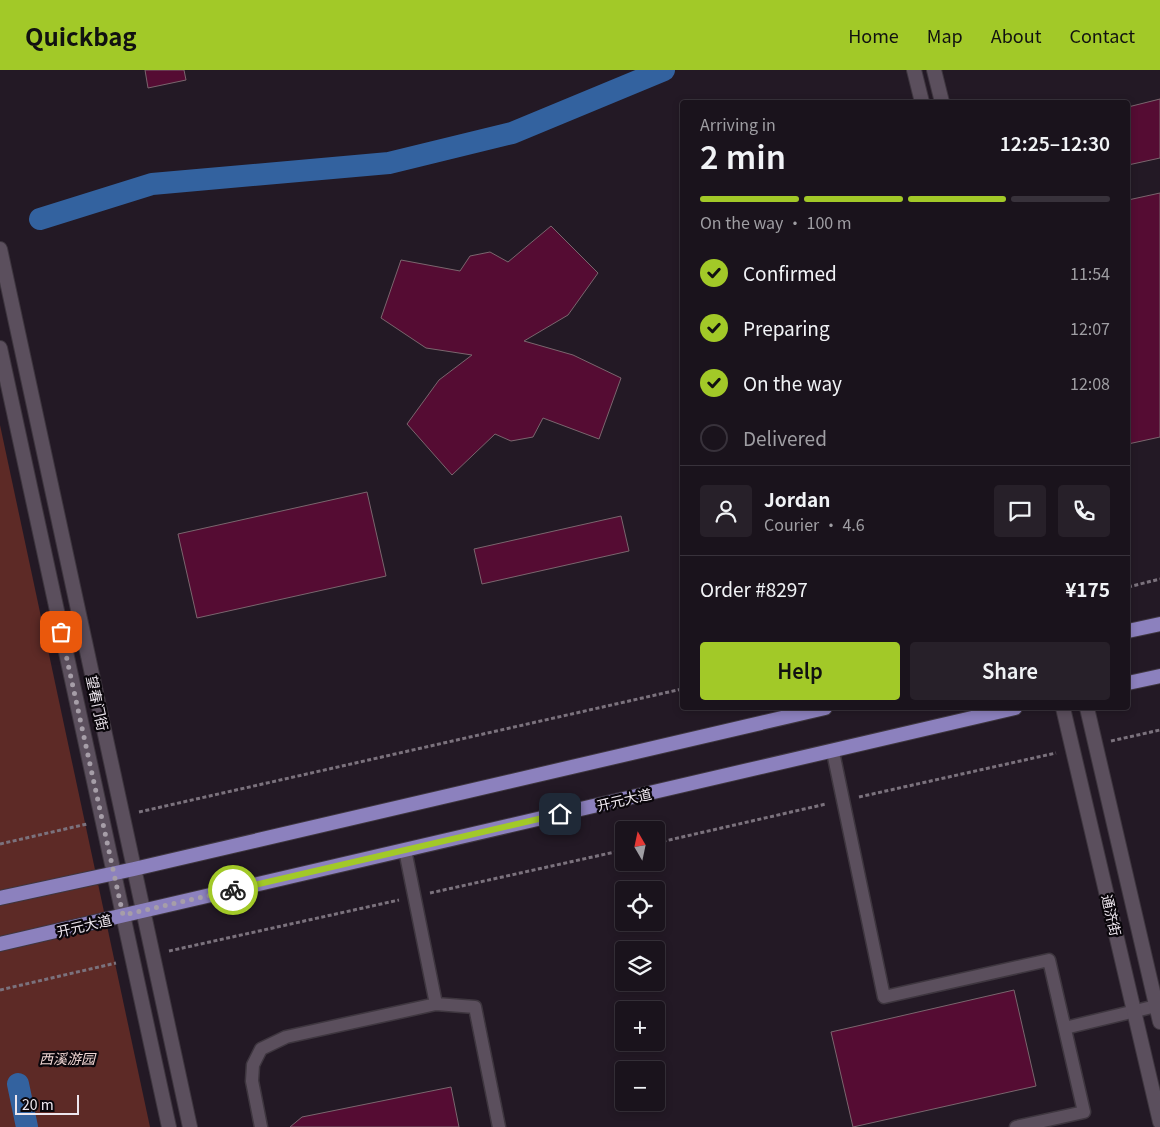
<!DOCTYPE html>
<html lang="en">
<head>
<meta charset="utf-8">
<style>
	body { margin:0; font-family:Georgia,"Noto Sans SC",serif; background:#272029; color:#f1f3f6; height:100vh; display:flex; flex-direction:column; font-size:19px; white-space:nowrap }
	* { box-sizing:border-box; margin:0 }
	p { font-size:16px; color:#9f9ea3 }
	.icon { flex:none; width:28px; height:28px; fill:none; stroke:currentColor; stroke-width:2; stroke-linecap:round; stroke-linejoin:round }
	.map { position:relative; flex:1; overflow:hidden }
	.sheet { position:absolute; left:680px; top:30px; width:450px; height:610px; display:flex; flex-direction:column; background:#1a131c; border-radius:5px; box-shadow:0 2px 8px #0003,0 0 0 1px #38323b }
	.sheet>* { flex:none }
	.needle { width:32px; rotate:351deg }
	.buttons { position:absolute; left:615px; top:751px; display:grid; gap:10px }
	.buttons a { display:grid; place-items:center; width:50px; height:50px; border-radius:5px; background:#1a131c; box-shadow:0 2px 8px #0003,0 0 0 1px #38323b; font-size:25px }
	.scale { position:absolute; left:15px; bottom:12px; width:64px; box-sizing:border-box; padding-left:5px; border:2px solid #ede6ee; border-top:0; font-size:14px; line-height:18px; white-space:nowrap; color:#ede6ee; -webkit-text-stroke:4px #0a060b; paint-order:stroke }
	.pin { position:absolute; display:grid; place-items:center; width:42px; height:42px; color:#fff; margin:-21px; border-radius:10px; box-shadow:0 2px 8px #0006 }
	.courier { position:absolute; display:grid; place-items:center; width:50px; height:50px; margin:-25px; border:4px solid #a2c928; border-radius:50%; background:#fff; color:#222; box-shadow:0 1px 6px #0007 }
	.summary em { font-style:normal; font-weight:600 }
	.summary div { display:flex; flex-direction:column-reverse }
	.summary { display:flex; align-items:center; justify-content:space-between; height:85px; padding:0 20px }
	h1 { font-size:32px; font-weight:600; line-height:38px }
	.bar { display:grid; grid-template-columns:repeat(4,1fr); gap:8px 5px; align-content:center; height:60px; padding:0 20px }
	.bar i { height:6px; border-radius:4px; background:#38323b }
	.bar .selected { background:#a2c928 }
	.bar p { grid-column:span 4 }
	.line { display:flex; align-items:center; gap:12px; padding:0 20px; border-top:1px solid #38323b }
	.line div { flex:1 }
	.round { display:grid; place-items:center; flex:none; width:52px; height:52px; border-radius:5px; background:#272029 }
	ol { padding:0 20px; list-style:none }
	li { display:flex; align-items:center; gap:15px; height:55px }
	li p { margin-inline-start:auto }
	li .icon { padding:5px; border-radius:50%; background:#a2c928; color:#111; stroke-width:4 }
	li:last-child { color:#9f9ea3 }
	li i { width:28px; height:28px; border:2px solid #38323b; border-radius:50% }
	.button { display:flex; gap:10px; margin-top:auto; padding:10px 20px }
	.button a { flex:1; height:58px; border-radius:5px; background:#a2c928; color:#111; font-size:20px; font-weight:600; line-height:58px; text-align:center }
	.button a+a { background:#272029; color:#f1f3f6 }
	header { display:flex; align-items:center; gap:30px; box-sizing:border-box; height:70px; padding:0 25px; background:#a2c928; color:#111 }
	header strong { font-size:24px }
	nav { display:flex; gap:28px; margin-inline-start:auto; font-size:18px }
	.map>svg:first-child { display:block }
	.green { fill:#5d2a26 }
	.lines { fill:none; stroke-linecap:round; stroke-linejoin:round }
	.canal { stroke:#33629f; stroke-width:22 }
	.building { fill:#550c33; stroke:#7a666e }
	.service-casing { stroke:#3e363f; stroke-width:15 }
	.minor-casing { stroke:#3e363f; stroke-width:16 }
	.tertiary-casing { stroke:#3e363f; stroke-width:16 }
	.primary-casing { stroke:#3e363f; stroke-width:16 }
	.path { stroke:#7b727d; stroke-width:3; stroke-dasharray:4 2.5; stroke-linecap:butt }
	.service { stroke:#5b4f5d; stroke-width:12 }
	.minor { stroke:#5b4f5d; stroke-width:14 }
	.tertiary { stroke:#5b4f5d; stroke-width:14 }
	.primary { stroke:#8c81be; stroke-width:14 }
	.done { stroke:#a69ea8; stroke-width:5; stroke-dasharray:0 9 }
	.route { stroke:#a2c928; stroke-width:6 }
	.labels { text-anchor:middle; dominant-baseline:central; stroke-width:4.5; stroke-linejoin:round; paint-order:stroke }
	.street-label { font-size:14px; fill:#ede6ee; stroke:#0a060b }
	.park-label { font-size:14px; font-style:italic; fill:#f0d7d4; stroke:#0a060b }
</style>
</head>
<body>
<header>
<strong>Quickbag</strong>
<nav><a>Home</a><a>Map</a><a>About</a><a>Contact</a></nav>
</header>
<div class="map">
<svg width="1160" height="1057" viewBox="0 0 1160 1057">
	<rect width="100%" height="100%" fill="#231925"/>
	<path class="green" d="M0 355 150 1057H0Z"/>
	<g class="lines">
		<path class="canal" d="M40 149 152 114 389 93 512 63 664 0
			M18 1014 27 1057"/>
	</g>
	<path class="building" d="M145 0H184L186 10 148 18Z
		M1160 29V88L1128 95V37Z
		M1160 123V367L1128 374V130Z
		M551 156 598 203 568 245 524 271 573 285 621 308 599 369 543 348 533 367 511 371 495 364 452 405 407 354 439 310 472 285 426 278 381 248 401 190 460 201 470 186 490 182 508 192Z
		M367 422 386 506 197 548 178 464Z
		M621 446 629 481 482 514 474 479Z
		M1014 920 1036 1016 853 1057 831 962Z
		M451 1017 459 1057H290L302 1047Z"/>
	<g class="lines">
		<defs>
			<path id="service" d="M833 682 884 927 1049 890 1084 1042 1016 1057
				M405 780 436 934
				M1065 958 1156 936
				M261 1057 252 1011 253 995 261 979 286 967 436 934 475 937 499 1057"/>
			<path id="minor" d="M914 0 922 32
				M934 0 942 32
				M1063 638 1160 1052
				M1087 638 1160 952"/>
			<path id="tertiary" d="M0 179 190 1057
				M0 278 169 1057"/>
			<path id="primary" d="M1128 561 1160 554
				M1128 613 1160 606
				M0 828 134 799 825 638
				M0 874 1015 638"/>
		</defs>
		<use href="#service" class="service-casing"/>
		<use href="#minor" class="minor-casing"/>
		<use href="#tertiary" class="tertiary-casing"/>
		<use href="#primary" class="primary-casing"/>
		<path class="path" d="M1128 517 1160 509
			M1111 671 1160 660
			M859 727 1056 683
			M139 742 682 619
			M656 773 826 734
			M0 774 87 754
			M430 823 624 780
			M169 881 399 830
			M0 920 116 893"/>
		<use href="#service" class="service"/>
		<use href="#minor" class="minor"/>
		<use href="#tertiary" class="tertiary"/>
		<use href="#primary" class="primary"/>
	</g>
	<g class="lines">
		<path class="done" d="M61 562 123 845 233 820"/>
		<path class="route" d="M233 820 560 744"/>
	</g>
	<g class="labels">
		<g class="street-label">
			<text transform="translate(98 633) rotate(78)">望春门街</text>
			<text transform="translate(624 729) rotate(-13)">开元大道</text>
			<text transform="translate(1112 845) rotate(77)">通济街</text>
			<text transform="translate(84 855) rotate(-13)">开元大道</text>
		</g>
		<g class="park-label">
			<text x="67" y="988">西溪游园</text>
		</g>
	</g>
</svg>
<div class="buttons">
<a><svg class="needle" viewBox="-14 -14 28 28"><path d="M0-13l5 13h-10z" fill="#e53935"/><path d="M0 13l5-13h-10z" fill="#9f9ea3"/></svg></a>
<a><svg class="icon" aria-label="locate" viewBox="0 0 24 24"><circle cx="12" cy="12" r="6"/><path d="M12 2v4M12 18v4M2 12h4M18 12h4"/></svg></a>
<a><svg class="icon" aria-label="layers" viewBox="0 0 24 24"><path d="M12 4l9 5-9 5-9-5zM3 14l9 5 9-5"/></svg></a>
<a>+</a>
<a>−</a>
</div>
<div class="scale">20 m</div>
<div class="pin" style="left:61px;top:562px;background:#ea580c"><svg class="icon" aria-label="bag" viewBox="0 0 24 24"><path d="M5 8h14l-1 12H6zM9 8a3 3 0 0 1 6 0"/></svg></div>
<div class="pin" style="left:560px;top:744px;background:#1f2937"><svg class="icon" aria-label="home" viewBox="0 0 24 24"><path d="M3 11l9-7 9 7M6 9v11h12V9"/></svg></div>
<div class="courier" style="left:233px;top:820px"><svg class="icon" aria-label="bike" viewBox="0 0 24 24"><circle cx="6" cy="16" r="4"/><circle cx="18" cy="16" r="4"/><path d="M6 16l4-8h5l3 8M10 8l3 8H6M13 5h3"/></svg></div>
<section class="sheet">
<div class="summary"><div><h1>2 min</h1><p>Arriving in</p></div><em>12:25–12:30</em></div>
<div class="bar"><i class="selected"></i><i class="selected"></i><i class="selected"></i><i></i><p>On the way · 100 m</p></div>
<ol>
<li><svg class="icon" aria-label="check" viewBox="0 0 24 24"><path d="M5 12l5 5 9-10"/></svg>Confirmed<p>11:54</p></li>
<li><svg class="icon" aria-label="check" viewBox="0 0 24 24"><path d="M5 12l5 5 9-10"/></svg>Preparing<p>12:07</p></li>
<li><svg class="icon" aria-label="check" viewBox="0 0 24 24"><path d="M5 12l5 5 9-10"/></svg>On the way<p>12:08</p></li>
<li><i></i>Delivered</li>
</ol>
<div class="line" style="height:90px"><a class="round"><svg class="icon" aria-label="person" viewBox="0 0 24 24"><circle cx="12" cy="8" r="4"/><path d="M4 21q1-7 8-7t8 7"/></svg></a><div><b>Jordan</b><p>Courier · 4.6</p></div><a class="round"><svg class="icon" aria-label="chat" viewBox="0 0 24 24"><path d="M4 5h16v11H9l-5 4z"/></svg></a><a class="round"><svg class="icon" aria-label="phone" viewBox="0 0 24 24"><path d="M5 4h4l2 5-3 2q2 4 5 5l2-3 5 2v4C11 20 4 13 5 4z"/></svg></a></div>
<div class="line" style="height:65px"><div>Order #8297</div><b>¥175</b></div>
<div class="button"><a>Help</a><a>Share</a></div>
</section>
</div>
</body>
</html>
